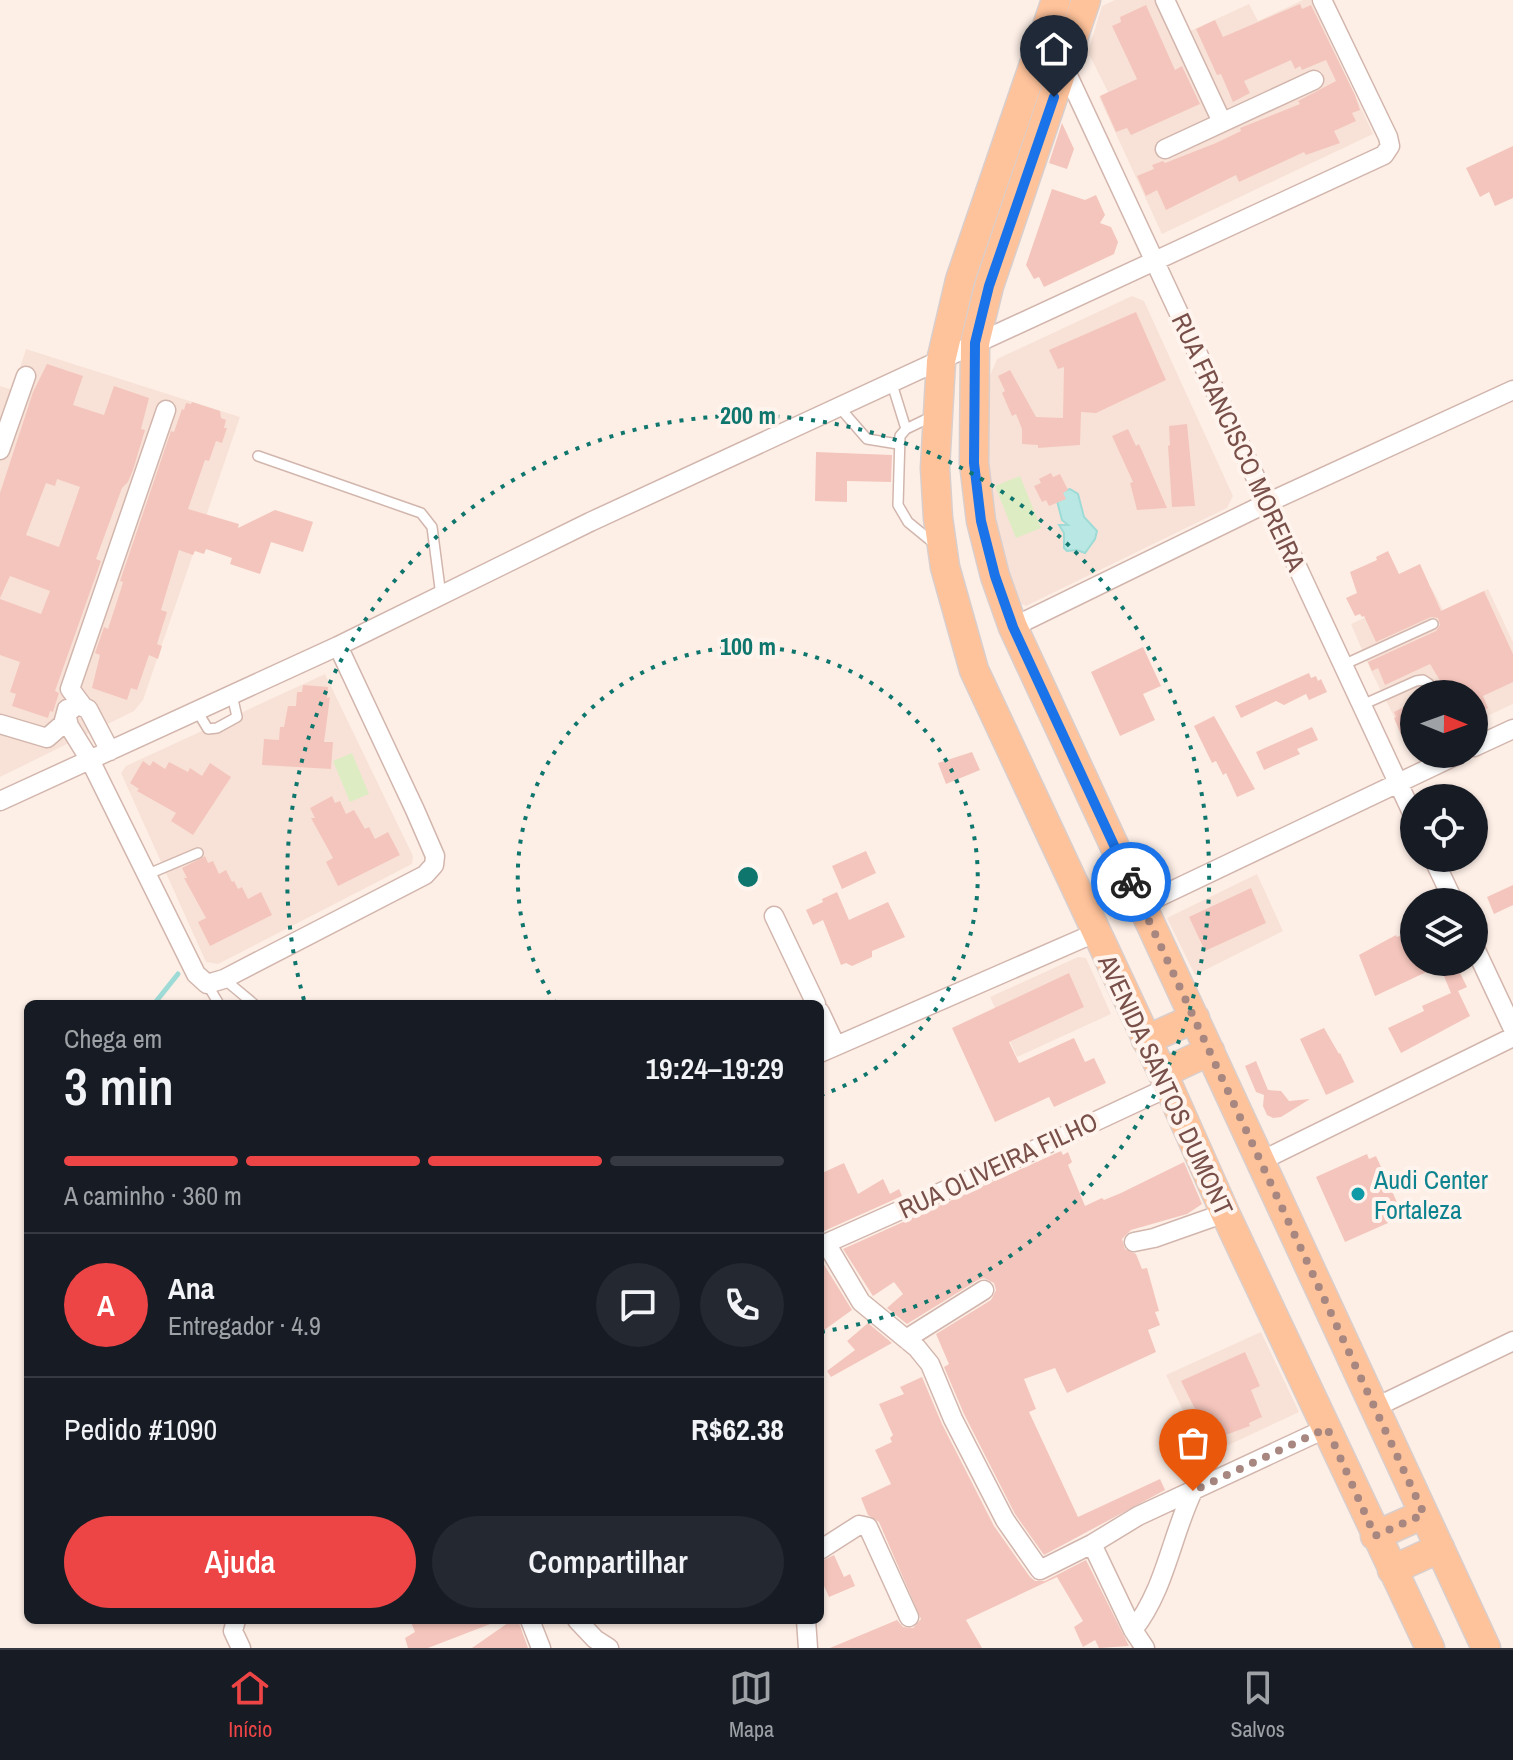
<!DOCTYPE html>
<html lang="pt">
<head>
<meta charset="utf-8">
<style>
	body { margin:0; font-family:"Archivo Narrow",sans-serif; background:#242831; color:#f1f3f6; height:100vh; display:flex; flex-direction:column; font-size:30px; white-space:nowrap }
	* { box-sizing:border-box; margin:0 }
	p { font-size:26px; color:#9ea1a6 }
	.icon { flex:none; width:44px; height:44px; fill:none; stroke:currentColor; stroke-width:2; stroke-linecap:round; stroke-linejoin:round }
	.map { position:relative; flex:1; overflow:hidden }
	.drawer { position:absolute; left:24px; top:1000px; width:800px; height:624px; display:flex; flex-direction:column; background:#171b24; border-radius:12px; box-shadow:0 2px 6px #0004 }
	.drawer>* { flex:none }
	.needle { width:52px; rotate:91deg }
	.fabs { position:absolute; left:1400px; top:680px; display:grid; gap:16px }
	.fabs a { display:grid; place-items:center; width:88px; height:88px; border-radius:50%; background:#171b24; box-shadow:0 2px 6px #0004; font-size:40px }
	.pin { position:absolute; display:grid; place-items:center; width:68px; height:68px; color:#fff; margin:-82px -34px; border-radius:50% 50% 50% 0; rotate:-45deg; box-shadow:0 0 8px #0007 }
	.pin .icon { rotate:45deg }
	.courier { position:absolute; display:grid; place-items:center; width:80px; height:80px; margin:-40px; border:6px solid #1a73e8; border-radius:50%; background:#fff; color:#222; box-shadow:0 2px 10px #0007 }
	.headline em { font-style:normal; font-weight:600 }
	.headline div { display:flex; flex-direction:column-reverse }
	.headline { display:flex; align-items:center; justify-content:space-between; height:136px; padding:0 40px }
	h1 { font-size:52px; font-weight:600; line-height:60px }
	.bar { display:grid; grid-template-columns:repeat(4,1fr); gap:12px 8px; align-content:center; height:96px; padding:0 40px }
	.bar i { height:10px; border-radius:6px; background:#363941 }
	.bar .active { background:#ed4546 }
	.bar p { grid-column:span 4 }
	.line { display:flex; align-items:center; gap:20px; padding:0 40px; border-top:2px solid #363941 }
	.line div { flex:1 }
	.round { display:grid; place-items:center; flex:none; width:84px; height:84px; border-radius:42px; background:#242831 }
	.cta { display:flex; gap:16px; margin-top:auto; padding:16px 40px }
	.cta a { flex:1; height:92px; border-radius:48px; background:#ed4546; color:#fff; font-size:32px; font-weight:600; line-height:92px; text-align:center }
	.cta a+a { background:#242831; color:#f1f3f6 }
	.tab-bar { display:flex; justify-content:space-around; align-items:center; height:112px; border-top:2px solid #363941; background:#171b24; font-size:22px; color:#9ea1a6 }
	.tab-bar a { display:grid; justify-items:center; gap:4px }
	.tab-bar .active { color:#ed4546 }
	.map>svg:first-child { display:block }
	.residential { fill:#f8e2d7 }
	.green { fill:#ddecc3 }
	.water { fill:#b9e8e4; stroke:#9edbd6; stroke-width:2 }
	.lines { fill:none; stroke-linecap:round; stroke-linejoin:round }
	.stream { stroke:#9edbd6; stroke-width:5 }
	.building { fill:#f4c5bc; fill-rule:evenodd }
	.lane-casing { stroke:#d2b6ad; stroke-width:12 }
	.street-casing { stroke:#d2b6ad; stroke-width:21 }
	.primary-casing { stroke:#d9cecc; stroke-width:31 }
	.lane { stroke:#fff; stroke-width:9 }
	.street { stroke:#fff; stroke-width:18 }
	.primary { stroke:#ffc39b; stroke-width:28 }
	.done { stroke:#a78780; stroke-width:8; stroke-dasharray:0 14.4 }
	.route { stroke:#1a73e8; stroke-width:10 }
	.ring { fill:none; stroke:#0f766e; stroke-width:4; stroke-dasharray:4 8 }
	.culture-dot { fill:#0f9aa8; stroke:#fff4ed; stroke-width:3 }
	.labels { text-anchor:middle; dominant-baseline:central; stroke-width:8; stroke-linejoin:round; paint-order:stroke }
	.street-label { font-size:26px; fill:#784f49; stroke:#fff4ed }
	.culture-label { font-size:26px; fill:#0d838f; stroke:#fff4ed; text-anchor:start }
	.centre { fill:#0f766e; stroke:#fff4ed; stroke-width:4 }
	.ring-label { font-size:24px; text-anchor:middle; font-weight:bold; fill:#0f766e; stroke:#fff4ed; stroke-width:8; stroke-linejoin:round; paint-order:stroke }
</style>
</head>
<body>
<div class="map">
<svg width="1513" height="1648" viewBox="0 0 1513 1648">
	<rect width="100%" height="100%" fill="#fdefe6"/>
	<path class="residential" d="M1115 0H1157L1186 33 1249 4 1258 21 1303 0H1311L1373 134 1162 234 1099 97 1108 92 1088 52 1102 6Z
		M1132 296 1144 301 1233 496 1227 508 1026 606 1014 601 1008 588 985 462V387L997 359Z
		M26 349 240 417 143 700 134 711 0 777V386L13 390Z
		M1431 587 1443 610 1488 589 1513 642V704L1474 722V694H1414V749L1411 750 1371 671 1351 624Z
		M325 674 413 856 412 864 218 964 206 962 121 773 126 766Z
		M1257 874 1283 931 1195 975 1167 918Z
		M1078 957 1086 958 1111 1014 1017 1057 990 997Z
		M1261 1332 1299 1412 1205 1456 1166 1375Z"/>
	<path class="green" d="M1020 476 1041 528 1016 538 995 486Z
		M352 753 369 794 350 802 333 761Z"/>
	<path class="water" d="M1070 489 1078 494 1084 517 1097 531 1095 539 1085 553 1077 550 1067 551 1064 548V533L1059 525H1068L1062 520 1057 501 1063 491Z"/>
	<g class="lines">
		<path class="stream" d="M154 1004 178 974"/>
	</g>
	<path class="building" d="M1300 4 1302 9 1311 5 1355 95 1360 110 1352 113 1356 121 1334 131 1340 143 1306 155 1304 152 1239 182 1236 175 1166 210 1157 190 1146 196 1137 176 1154 169 1152 165 1163 161 1165 163 1216 143 1241 131 1240 128 1300 104 1298 101 1336 81 1326 60 1302 70 1300 66 1295 69 1291 60 1244 81 1250 93 1233 102 1221 74 1217 75 1196 29 1215 20 1223 37Z
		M1146 5 1175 70 1182 66 1200 104 1131 135 1127 128 1116 132 1100 96 1137 79 1112 26 1121 22 1120 17Z
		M1062 123 1074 149 1067 169 1049 163Z
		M1513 146V198L1495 206 1489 192 1480 197 1466 168Z
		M1052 189 1085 200 1096 195 1105 215 1100 223 1111 227 1118 242 1114 254 1044 287 1039 277 1034 279 1026 265Z
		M1136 312 1166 380 1096 413 1081 412 1080 445 1038 448V445L1022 444V429L1016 414 1012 416 1002 393 1005 391 998 376 1010 370 1036 417 1063 418 1064 367 1058 369 1049 350Z
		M47 364 83 376 73 405 104 415 114 386 149 398 141 429 145 430 133 470 128 482 122 488 96 559 101 561 55 691 59 693 53 712 50 711 48 718 12 706 16 694 10 692 20 662 0 655V599L41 614 50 591 10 576 0 598V493L33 392ZM57 479 80 487 59 547 26 535 46 483 55 486Z
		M192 402 220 411 221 418 226 420 224 428H227L222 443 216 441 209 461 205 460 188 509 239 524 238 528 275 510 313 522 303 552 271 542 260 574 230 564 232 558 206 549 204 554 195 551 193 555 179 550 161 610 167 612 157 644 162 646 158 659 149 655 137 690 131 688 127 700 92 688 100 655 95 653 104 627 108 629 121 589 123 582 120 581 171 431 174 432 182 409 184 410 186 403 191 404Z
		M1187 424 1195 506 1172 507 1168 446 1170 445 1169 426Z
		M1128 429 1136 446 1139 444 1167 508 1137 510 1130 483 1133 482 1112 436Z
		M816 452 892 455 891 482 847 481V502L815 501Z
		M1051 473 1053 477 1060 474 1068 490 1063 493 1066 499 1049 506 1046 500 1042 502 1034 486 1041 483 1039 479Z
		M1388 551 1399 574 1420 564 1441 611 1484 591 1513 654V682L1483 696 1488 708 1474 715V694H1448L1430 664 1385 685 1378 668 1372 671 1368 662 1436 631 1440 625 1438 618 1431 617 1376 642 1364 616 1362 617 1360 614 1355 616 1346 598 1357 593 1350 572 1377 560 1376 557Z
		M1143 647 1161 686 1143 694 1155 720 1120 736 1091 672Z
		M1309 673 1311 678 1316 676 1318 681 1321 679 1327 692 1309 700 1306 694 1284 705 1276 701 1241 718 1235 706Z
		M303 685 328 687 327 698 330 697 324 742H333L331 769 262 765 264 739 279 740 280 727H284L288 706H296L297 692H302Z
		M1414 702V731L1402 737 1394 718 1396 717 1394 712Z
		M1214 716 1255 789 1237 797 1226 773 1223 775 1216 761 1212 763 1194 726Z
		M1312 727 1318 740 1297 749 1300 754 1264 770 1256 752Z
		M972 752 980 770 946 784 938 763Z
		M143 761 150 766 153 761 165 769 169 762 188 772 190 768 202 776 210 763 231 777 193 835 171 821 176 813 137 791 139 789 130 783Z
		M332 796 335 803 340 801 346 814 354 810 365 829 369 827 375 839 388 832 400 855 338 886 326 862 333 858 311 818H315L310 808Z
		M866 851 876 873 842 889 832 866Z
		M205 856 208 863 213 861 219 874 226 870 232 882 234 881 238 889 242 887 248 899 261 892 272 915 210 946 198 922 206 918 184 878H187L182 868Z
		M1513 885V905L1494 914 1487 897Z
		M1251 888 1266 923 1205 951 1189 917Z
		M837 892 849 920 888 902 905 937 872 951V957L852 966 846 963 841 965 823 920 813 925 806 910 823 902 822 899Z
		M1414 930V962H1448L1375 996 1359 955 1396 935 1397 937Z
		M1455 963 1467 987 1458 991 1470 1016 1401 1053 1388 1028 1424 1011 1422 1006 1451 993 1441 969Z
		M1069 973 1084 1007 1009 1042 1019 1063 1074 1038 1085 1062 1094 1058 1106 1083 1054 1107 1049 1097 995 1122 952 1028Z
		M1324 1028 1339 1054 1340 1053 1354 1082 1326 1095 1300 1039Z
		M1256 1061 1268 1090 1281 1091 1289 1101 1310 1099 1281 1117 1273 1118 1267 1115 1263 1106 1264 1095 1256 1092 1245 1066Z
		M1061 1151 1063 1155 1068 1152 1072 1162 1068 1165 1085 1206 1102 1198 1104 1200 1121 1193 1184 1162 1202 1204 1187 1214 1131 1230 1122 1239 1125 1249 1136 1254 1142 1269 1147 1268 1159 1311 1155 1312 1160 1325 1148 1330 1156 1352 1067 1393 1055 1368 1024 1379 1036 1409 1029 1412 1078 1517 1160 1479 1165 1490 1044 1555 1015 1514 964 1414 944 1367 949 1364 936 1334 991 1300 996 1290 994 1283 984 1278 978 1280 907 1324 887 1308 903 1294 894 1282 873 1296 843 1249Z
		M1367 1154 1369 1159 1376 1156 1401 1211 1385 1218 1388 1223 1345 1242 1316 1177Z
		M844 1163 858 1194 883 1179 890 1194 899 1189 902 1196 822 1232 820 1174Z
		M820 1258 852 1310 820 1333Z
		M868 1323 892 1343 831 1377 827 1371 855 1350 847 1341Z
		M1245 1352 1260 1386 1251 1390 1262 1417 1249 1423 1250 1426 1220 1437 1207 1411 1198 1415 1181 1381Z
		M922 1377 942 1424 994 1526 1030 1577 1035 1581H1045L1086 1560 1129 1646 1099 1648 1095 1640 1083 1647 1074 1627 1083 1621 1057 1577 966 1620 982 1648H830L897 1620 903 1627 913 1628 921 1619 879 1522 868 1515 861 1498 891 1484 875 1450 892 1442 890 1438 893 1435 879 1404 904 1394 900 1387Z
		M834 1555 844 1577 850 1574 855 1586 829 1597 820 1577V1562Z
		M410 1620H498V1621L428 1648H408L405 1638 415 1632Z
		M512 1620H518L528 1648H472Z"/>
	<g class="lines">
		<defs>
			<path id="lane" d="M892 384 906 429
				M840 408 867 439 898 444
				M933 416 906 429 900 436 898 505 908 522 936 545
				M258 456 421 513 432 527 441 596
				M1343 665 1433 624
				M1362 705 1416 681 1423 680 1429 684 1433 694
				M197 711 208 729 217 728 237 717 232 695
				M146 875 198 853
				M224 979 254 1004
				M207 984 219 1004"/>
			<path id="street" d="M1165 0 1222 122
				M1064 67 1414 817
				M1165 149 1314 80
				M0 450 26 376
				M1013 627 1267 503 1513 390
				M82 705 70 689 166 410
				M0 724 47 738 63 724 67 709
				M1474 747 1513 729
				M110 751 88 709 77 705 66 714 69 726 90 760 196 974 207 984 224 979 425 875 434 865 435 856 415 810 338 646
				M0 801 338 646 590 522 1384 155 1390 146 1388 137 1322 0
				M1433 858 1454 902
				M1142 905 1459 754
				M774 916 816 1004
				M1474 946 1513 1029
				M820 1012 836 1046
				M820 1053 1095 933
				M1261 1161 1513 1037
				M1134 1242 1154 1238 1225 1213
				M826 1243 861 1302 917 1348 930 1364 953 1419 1005 1520 1040 1570 1092 1544 1138 1516 1327 1428
				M820 1246 1002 1165 1169 1087
				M906 1339 984 1290
				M1376 1407 1513 1341
				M1092 1544 1133 1630 1145 1648
				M820 1550 859 1525 868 1527 909 1617
				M236 1620 233 1631 241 1648
				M530 1620 541 1648
				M577 1620 595 1639 609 1648
				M806 1620 808 1648
				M1133 1630C1165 1590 1171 1537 1193 1491"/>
			<path id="primary" d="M1056 0 960 280 941 361 935 468 938 518 945 567 974 670 1169 1087 1225 1213 1430 1648
				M1086 0 989 286 975 343 974 463 981 521 995 576 1013 627 1486 1648
				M1146 1040 1195 1018
				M1163 1073 1210 1051
				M1375 1536 1424 1514
				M1392 1570 1440 1548"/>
		</defs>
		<use href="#lane" class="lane-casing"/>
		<use href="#street" class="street-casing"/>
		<use href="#primary" class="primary-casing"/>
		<use href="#lane" class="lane"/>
		<use href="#street" class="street"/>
		<use href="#primary" class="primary"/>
	</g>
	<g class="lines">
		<path class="done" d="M1131 882 1424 1514 1375 1536 1327 1428 1193 1491"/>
		<path class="route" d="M1054 97 989 286 975 343 974 463 981 521 995 576 1013 627 1131 882"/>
	</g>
	<g class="ring">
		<path d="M556 1004A230 230 0 1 1 821 1095"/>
		<path d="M304 1000A461 461 0 1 1 820 1332"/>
	</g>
	<circle class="culture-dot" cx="1358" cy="1194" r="8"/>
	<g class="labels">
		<g class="street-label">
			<text transform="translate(1239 442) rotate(65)">RUA FRANCISCO MOREIRA</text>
			<text transform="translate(1166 1085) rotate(65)">AVENIDA SANTOS DUMONT</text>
			<text transform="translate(998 1165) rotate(-25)">RUA OLIVEIRA FILHO</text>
		</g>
		<g class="culture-label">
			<text x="1374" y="1179">Audi Center<tspan x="1374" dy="30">Fortaleza</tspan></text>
		</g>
	</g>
	<circle cx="748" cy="877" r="12" class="centre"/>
	<g class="ring-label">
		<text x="748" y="424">200 m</text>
		<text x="748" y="655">100 m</text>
	</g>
</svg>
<div class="fabs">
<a><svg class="needle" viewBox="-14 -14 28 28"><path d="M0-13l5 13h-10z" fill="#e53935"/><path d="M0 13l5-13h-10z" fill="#9ea1a6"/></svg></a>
<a><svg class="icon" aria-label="locate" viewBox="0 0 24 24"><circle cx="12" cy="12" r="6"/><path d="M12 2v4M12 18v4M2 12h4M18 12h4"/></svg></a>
<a><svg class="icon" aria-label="layers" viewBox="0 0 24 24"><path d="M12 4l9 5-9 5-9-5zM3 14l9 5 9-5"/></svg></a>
</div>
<div class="pin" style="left:1193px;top:1491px;background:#ea580c"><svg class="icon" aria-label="bag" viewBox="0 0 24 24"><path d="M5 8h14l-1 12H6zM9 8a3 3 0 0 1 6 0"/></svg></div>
<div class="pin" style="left:1054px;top:97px;background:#1f2937"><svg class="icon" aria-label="home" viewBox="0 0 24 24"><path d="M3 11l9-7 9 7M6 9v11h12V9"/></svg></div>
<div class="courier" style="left:1131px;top:882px"><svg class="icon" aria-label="bike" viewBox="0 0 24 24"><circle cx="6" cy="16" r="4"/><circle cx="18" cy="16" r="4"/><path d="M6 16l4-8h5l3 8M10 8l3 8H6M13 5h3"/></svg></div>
<section class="drawer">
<div class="headline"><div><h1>3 min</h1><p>Chega em</p></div><em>19:24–19:29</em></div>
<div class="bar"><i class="active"></i><i class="active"></i><i class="active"></i><i></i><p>A caminho · 360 m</p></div>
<div class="line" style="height:144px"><b class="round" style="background:#ed4546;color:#fff">A</b><div><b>Ana</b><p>Entregador · 4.9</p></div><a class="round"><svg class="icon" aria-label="chat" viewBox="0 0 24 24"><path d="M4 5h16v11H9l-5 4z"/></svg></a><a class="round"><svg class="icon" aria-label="phone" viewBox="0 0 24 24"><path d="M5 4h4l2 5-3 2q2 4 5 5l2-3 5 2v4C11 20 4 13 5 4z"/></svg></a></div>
<div class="line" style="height:104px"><div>Pedido #1090</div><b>R$62.38</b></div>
<div class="cta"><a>Ajuda</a><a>Compartilhar</a></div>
</section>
</div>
<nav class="tab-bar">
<a class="active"><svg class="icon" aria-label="home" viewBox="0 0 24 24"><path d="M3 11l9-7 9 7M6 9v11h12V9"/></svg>Início</a>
<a><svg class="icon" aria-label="map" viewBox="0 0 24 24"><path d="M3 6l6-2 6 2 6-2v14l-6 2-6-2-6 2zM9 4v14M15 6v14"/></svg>Mapa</a>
<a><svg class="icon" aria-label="saved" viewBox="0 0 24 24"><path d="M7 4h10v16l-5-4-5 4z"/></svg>Salvos</a>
</nav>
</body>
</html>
